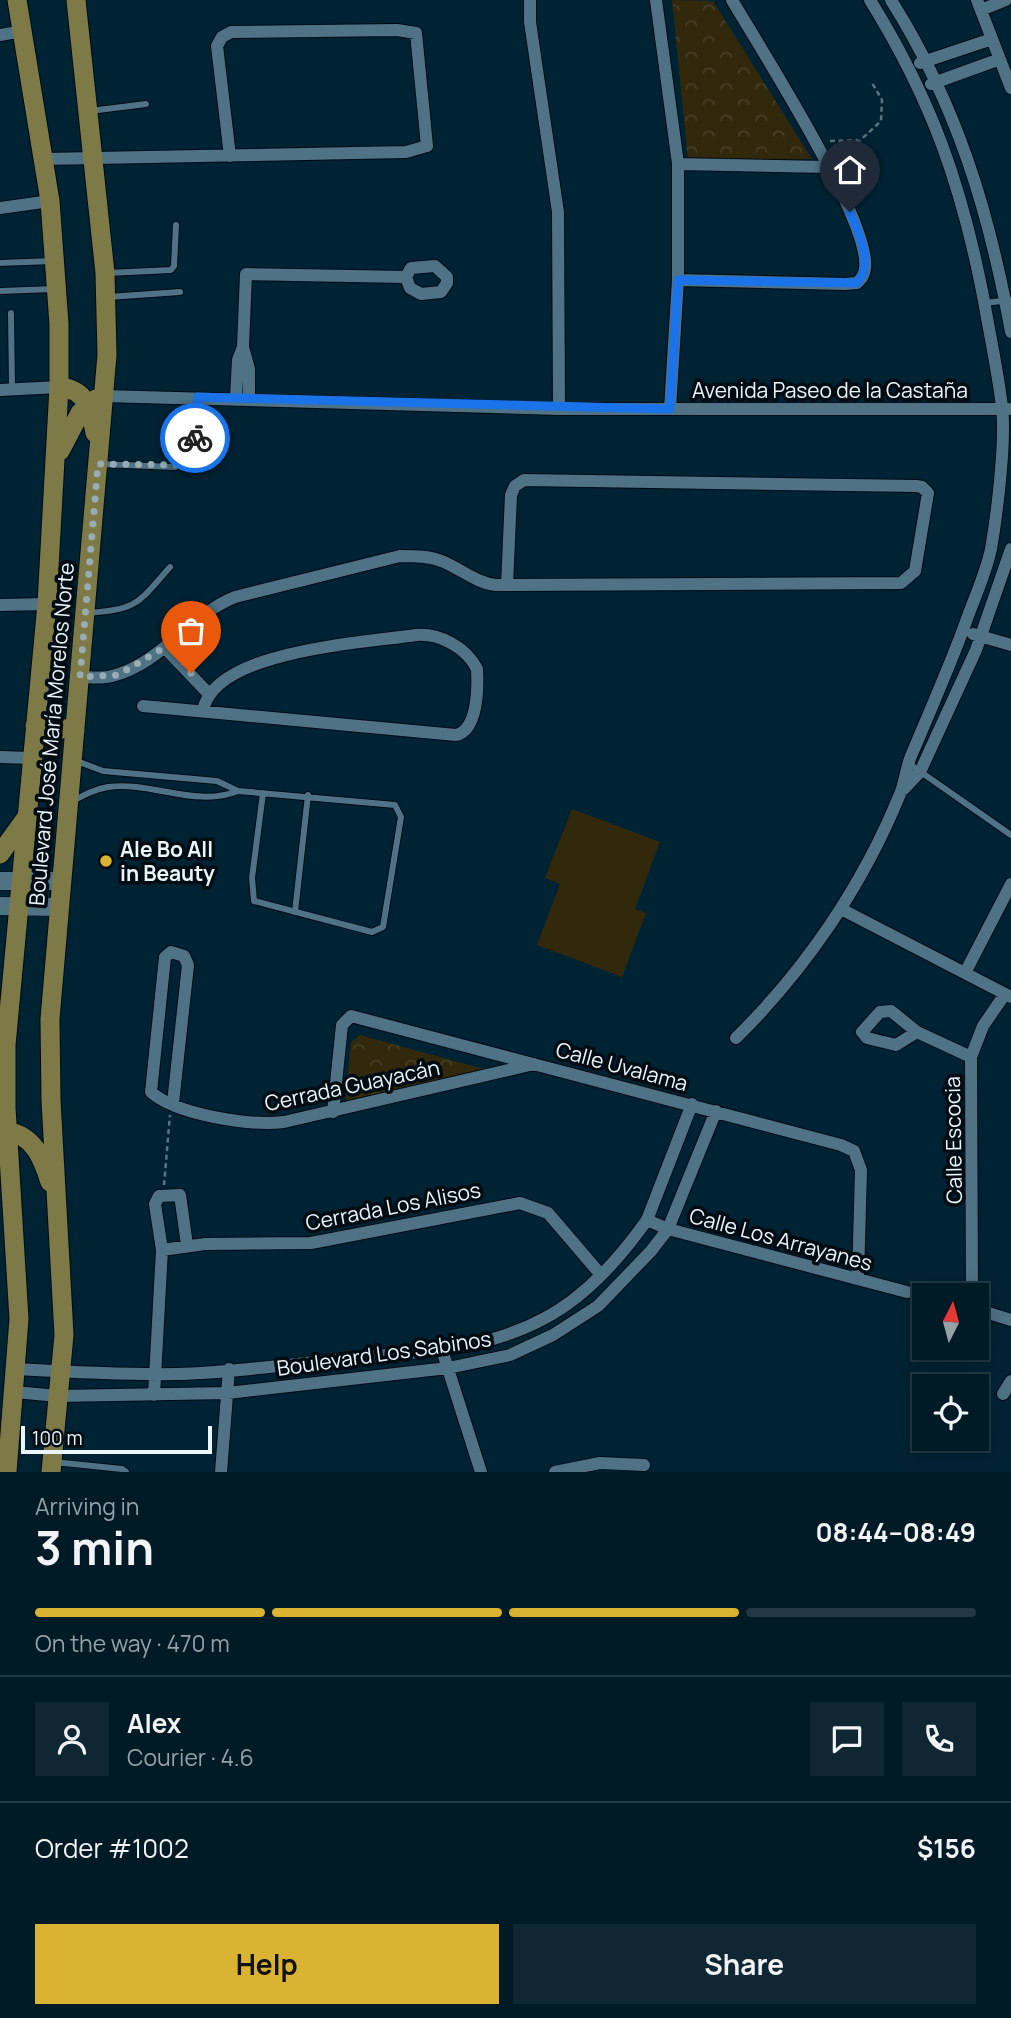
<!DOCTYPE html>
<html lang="en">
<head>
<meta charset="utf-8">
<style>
	body { margin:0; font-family:Manrope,sans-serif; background:#0e2732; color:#f1f3f6; height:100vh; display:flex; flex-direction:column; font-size:26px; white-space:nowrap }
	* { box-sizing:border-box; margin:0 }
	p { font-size:23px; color:#95a1a7 }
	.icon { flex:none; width:38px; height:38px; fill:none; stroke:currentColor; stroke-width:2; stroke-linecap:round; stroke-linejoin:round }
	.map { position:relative; height:1472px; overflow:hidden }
	.sheet { display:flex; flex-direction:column; background:#001a26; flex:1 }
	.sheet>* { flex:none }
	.needle { width:46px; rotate:6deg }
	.buttons { position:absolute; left:912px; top:1283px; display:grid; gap:14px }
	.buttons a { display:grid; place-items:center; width:77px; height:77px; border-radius:0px; background:#001a26; box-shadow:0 4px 18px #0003,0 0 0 2px #223843; font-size:35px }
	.scale { position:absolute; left:21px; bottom:18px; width:191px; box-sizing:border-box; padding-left:7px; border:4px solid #eaf6fc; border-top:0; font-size:19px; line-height:24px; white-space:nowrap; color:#eaf6fc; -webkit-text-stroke:5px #010b12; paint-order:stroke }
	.pin { position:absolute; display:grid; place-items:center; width:60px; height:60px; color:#fff; margin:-72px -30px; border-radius:50% 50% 50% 0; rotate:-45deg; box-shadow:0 0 7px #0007 }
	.pin .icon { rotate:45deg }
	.courier { position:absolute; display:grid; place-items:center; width:70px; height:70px; margin:-35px; border:5px solid #1a73e8; border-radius:50%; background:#fff; color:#222; box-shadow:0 2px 9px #0007 }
	.summary em { font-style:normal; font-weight:700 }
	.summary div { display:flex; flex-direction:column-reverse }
	.summary { display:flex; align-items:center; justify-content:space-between; height:119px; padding:0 35px }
	h1 { font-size:46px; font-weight:700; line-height:52px }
	.bar { display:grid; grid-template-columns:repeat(4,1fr); gap:10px 7px; align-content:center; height:84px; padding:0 35px }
	.bar i { height:9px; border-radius:5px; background:#223843 }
	.bar .selected { background:#dab333 }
	.bar p { grid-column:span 4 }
	.line { display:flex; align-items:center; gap:18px; padding:0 35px; border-top:2px solid #223843 }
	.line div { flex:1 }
	.round { display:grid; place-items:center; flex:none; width:74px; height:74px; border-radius:0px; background:#0e2732 }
	.action { display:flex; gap:14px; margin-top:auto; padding:14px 35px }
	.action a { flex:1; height:80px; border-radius:0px; background:#dab333; color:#111; font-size:28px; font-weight:700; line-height:80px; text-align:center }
	.action a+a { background:#0e2732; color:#f1f3f6 }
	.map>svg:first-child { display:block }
	.park { fill:url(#park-crowns) }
	.garden { fill:#32290d }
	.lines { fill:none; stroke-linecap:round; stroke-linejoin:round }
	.service-casing { stroke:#000b17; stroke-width:8 }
	.minor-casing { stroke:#000b17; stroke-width:14 }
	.secondary-casing { stroke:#000b17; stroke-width:19 }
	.primary-casing { stroke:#000b17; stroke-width:21 }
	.path { stroke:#5a7480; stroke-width:2.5; stroke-dasharray:5 3.5; stroke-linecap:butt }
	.service { stroke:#4f7285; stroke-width:6 }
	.minor { stroke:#4f7285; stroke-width:12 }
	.secondary { stroke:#4f7285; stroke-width:18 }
	.primary { stroke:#7e7a47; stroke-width:19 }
	.done { stroke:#98acb6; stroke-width:7; stroke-dasharray:0 12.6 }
	.route { stroke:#1a73e8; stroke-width:9 }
	.poi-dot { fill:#dab333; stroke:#010b12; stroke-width:2.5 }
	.labels { text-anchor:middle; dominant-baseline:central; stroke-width:7; stroke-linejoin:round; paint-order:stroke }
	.street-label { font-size:21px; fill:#eaf6fc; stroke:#010b12 }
	.poi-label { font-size:21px; font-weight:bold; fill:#eaf6fc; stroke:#010b12; text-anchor:start }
</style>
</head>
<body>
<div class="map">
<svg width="1011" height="1472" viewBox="0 0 1011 1472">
	<defs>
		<pattern id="park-crowns" width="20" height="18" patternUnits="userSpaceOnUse" patternTransform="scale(1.75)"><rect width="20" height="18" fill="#32290d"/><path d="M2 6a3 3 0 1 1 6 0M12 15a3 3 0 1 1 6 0" fill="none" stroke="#463e25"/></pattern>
	</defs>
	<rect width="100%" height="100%" fill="#002333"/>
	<path class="park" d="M672 0 713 1 812 159 688 160Z
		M360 1035 484 1069 353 1103 347 1101 346 1095 351 1042Z"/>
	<path class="garden" d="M572 809 660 842 635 909 646 913 622 977 537 945 560 884 545 878Z"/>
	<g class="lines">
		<defs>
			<path id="service" d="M90 111 146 104
				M0 263 53 261
				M107 273 171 270 174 266 176 225
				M0 291 54 289
				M108 297 180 292
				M984 303 1011 300
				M11 313 12 389
				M100 464 175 467 189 461 194 451 198 399
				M87 613C138 610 138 603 170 567
				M74 760 103 771 217 781 238 791 395 805 401 817 383 927 372 932 254 901 252 878 263 793
				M908 763 1011 835
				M73 801C84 795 95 789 108 787 152 781 196 808 238 791
				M295 912 308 795
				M54 1462 122 1469 126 1472"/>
			<path id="minor" d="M530 0V22L558 212 559 409
				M656 0 678 164V280L670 409
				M891 0C957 105 989 211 1011 332
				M977 0 1011 88
				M981 10 1006 0
				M0 35 23 31
				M920 63 992 39
				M931 84 1000 59
				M44 159C165 156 285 155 406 152L427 146 416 33 397 30 231 32 222 37 217 46 230 156
				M678 164 828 167
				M0 208 50 201
				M435 266 447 277V283L441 292 421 294 410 288 406 277 411 268Z
				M678 280 845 284 857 283C861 279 864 276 865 269 872 222 760 48 732 0
				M243 347 249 369V398
				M0 390 59 387
				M104 396 559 409H1011
				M236 398 238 360 243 347 246 274 406 277
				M0 605 47 604
				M973 634 1011 645
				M165 648 208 693
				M80 677C90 677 102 679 112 676 161 664 190 615 235 597L400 556C416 556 430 556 444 562 462 570 477 583 496 585L901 583 915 571 928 493 922 487 916 486 524 480 515 486 511 495 507 585
				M143 706 456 735C478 730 478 688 477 669 466 647 439 633 416 635 365 643 213 650 203 711
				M0 757 32 758
				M904 789 920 772 976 650 1011 549
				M841 909 1011 997
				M966 971 1011 884
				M917 1032 896 1045 867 1038 862 1032 880 1012 891 1011 917 1032 971 1057
				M736 1038C806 969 863 885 900 794 905 782 906 768 911 756 929 714 947 672 963 630 972 603 985 577 991 549 997 514 1006 442 1002 407 998 372 990 336 984 301 962 186 932 100 870 0
				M173 1103 188 965 184 956 171 952 165 957 151 1092C177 1115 250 1126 284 1122L534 1064
				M333 1112 342 1025 351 1016 841 1145 854 1151 861 1170 858 1279
				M647 1220 668 1229 907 1292
				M162 1250 205 1244 311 1243 520 1203 548 1213 601 1275
				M972 1295 971 1057 983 1026 1005 994
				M976 1309 1011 1320
				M442 1350 481 1472
				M17 1369C70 1372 123 1375 176 1374 232 1373 289 1364 344 1359 413 1352 483 1352 545 1318 587 1296 620 1258 647 1220L692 1104
				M15 1392 58 1396 228 1393 448 1368 510 1355 553 1335 598 1306 651 1251 668 1229 716 1111
				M1003 1394 1011 1381
				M154 1395 162 1250 155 1204 159 1196 180 1195 187 1245
				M221 1472 229 1369
				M555 1472 600 1463 644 1465"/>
			<path id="secondary" d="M0 881H60
				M0 906 58 907"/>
			<path id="primary" d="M59 387C86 389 91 409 95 433
				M60 451 80 413 96 399
				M35 726 75 730
				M0 854 26 818
				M7 1131C34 1136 42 1157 50 1182
				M7 1472 19 1319 6 1108V1045L47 604 59 387V324L50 201 17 0
				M51 1472 64 1335 51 1100 50 1019 107 355 105 273 76 0"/>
		</defs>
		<use href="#service" class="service-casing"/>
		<use href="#minor" class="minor-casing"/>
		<use href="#secondary" class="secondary-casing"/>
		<use href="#primary" class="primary-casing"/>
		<path class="path" d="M830 141 858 140
			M838 161 881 121 882 100 871 81
			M164 1185 170 1115"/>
		<use href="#service" class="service"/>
		<use href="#minor" class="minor"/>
		<use href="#secondary" class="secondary"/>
		<use href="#primary" class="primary"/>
	</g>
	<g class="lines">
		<path class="done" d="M191 673 172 643 118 675 80 677 98 464 184 465 192 456 195 438"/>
		<path class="route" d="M195 438 198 397 670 409 678 280 857 283C875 264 858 233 850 212"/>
	</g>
	<circle class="poi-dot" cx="106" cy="861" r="7"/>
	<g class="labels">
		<g class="street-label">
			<text x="830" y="390">Avenida Paseo de la Castaña</text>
			<text transform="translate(51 734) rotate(-85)">Boulevard José María Morelos Norte</text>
			<text transform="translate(622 1066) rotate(15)">Calle Uvalama</text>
			<text transform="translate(352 1085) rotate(-12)">Cerrada Guayacán</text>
			<text transform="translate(953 1140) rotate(-91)">Calle Escocia</text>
			<text transform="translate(393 1206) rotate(-11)">Cerrada Los Alisos</text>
			<text transform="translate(781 1239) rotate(15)">Calle Los Arrayanes</text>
			<text transform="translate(384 1353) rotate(-8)">Boulevard Los Sabinos</text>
		</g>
		<g class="poi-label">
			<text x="120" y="849">Ale Bo All<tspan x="120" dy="24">in Beauty</tspan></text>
		</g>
	</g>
</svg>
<div class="buttons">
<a><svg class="needle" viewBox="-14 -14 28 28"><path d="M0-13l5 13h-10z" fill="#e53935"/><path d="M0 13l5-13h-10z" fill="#95a1a7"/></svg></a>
<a><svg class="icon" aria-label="locate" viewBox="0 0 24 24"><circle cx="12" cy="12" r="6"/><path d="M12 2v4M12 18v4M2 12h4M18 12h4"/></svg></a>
</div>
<div class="scale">100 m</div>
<div class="pin" style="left:191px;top:673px;background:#ea580c"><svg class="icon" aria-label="bag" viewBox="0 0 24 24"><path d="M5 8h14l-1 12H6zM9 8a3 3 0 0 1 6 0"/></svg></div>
<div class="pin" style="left:850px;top:212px;background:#1f2937"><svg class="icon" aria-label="home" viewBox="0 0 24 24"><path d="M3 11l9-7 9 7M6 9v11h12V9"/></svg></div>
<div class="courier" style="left:195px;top:438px"><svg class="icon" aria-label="bike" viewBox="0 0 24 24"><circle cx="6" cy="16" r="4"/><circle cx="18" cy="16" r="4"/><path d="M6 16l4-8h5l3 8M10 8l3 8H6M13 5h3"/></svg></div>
</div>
<section class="sheet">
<div class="summary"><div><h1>3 min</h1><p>Arriving in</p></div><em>08:44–08:49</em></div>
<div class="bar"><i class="selected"></i><i class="selected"></i><i class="selected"></i><i></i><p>On the way · 470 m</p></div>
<div class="line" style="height:126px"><a class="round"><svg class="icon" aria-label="person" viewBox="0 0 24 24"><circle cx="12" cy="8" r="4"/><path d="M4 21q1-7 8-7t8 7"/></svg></a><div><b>Alex</b><p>Courier · 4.6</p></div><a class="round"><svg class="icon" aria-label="chat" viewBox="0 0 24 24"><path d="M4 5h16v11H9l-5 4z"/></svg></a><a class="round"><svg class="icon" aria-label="phone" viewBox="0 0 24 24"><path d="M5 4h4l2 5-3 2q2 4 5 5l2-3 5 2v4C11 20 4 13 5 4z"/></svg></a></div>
<div class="line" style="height:91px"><div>Order #1002</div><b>$156</b></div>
<div class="action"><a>Help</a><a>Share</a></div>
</section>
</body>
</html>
